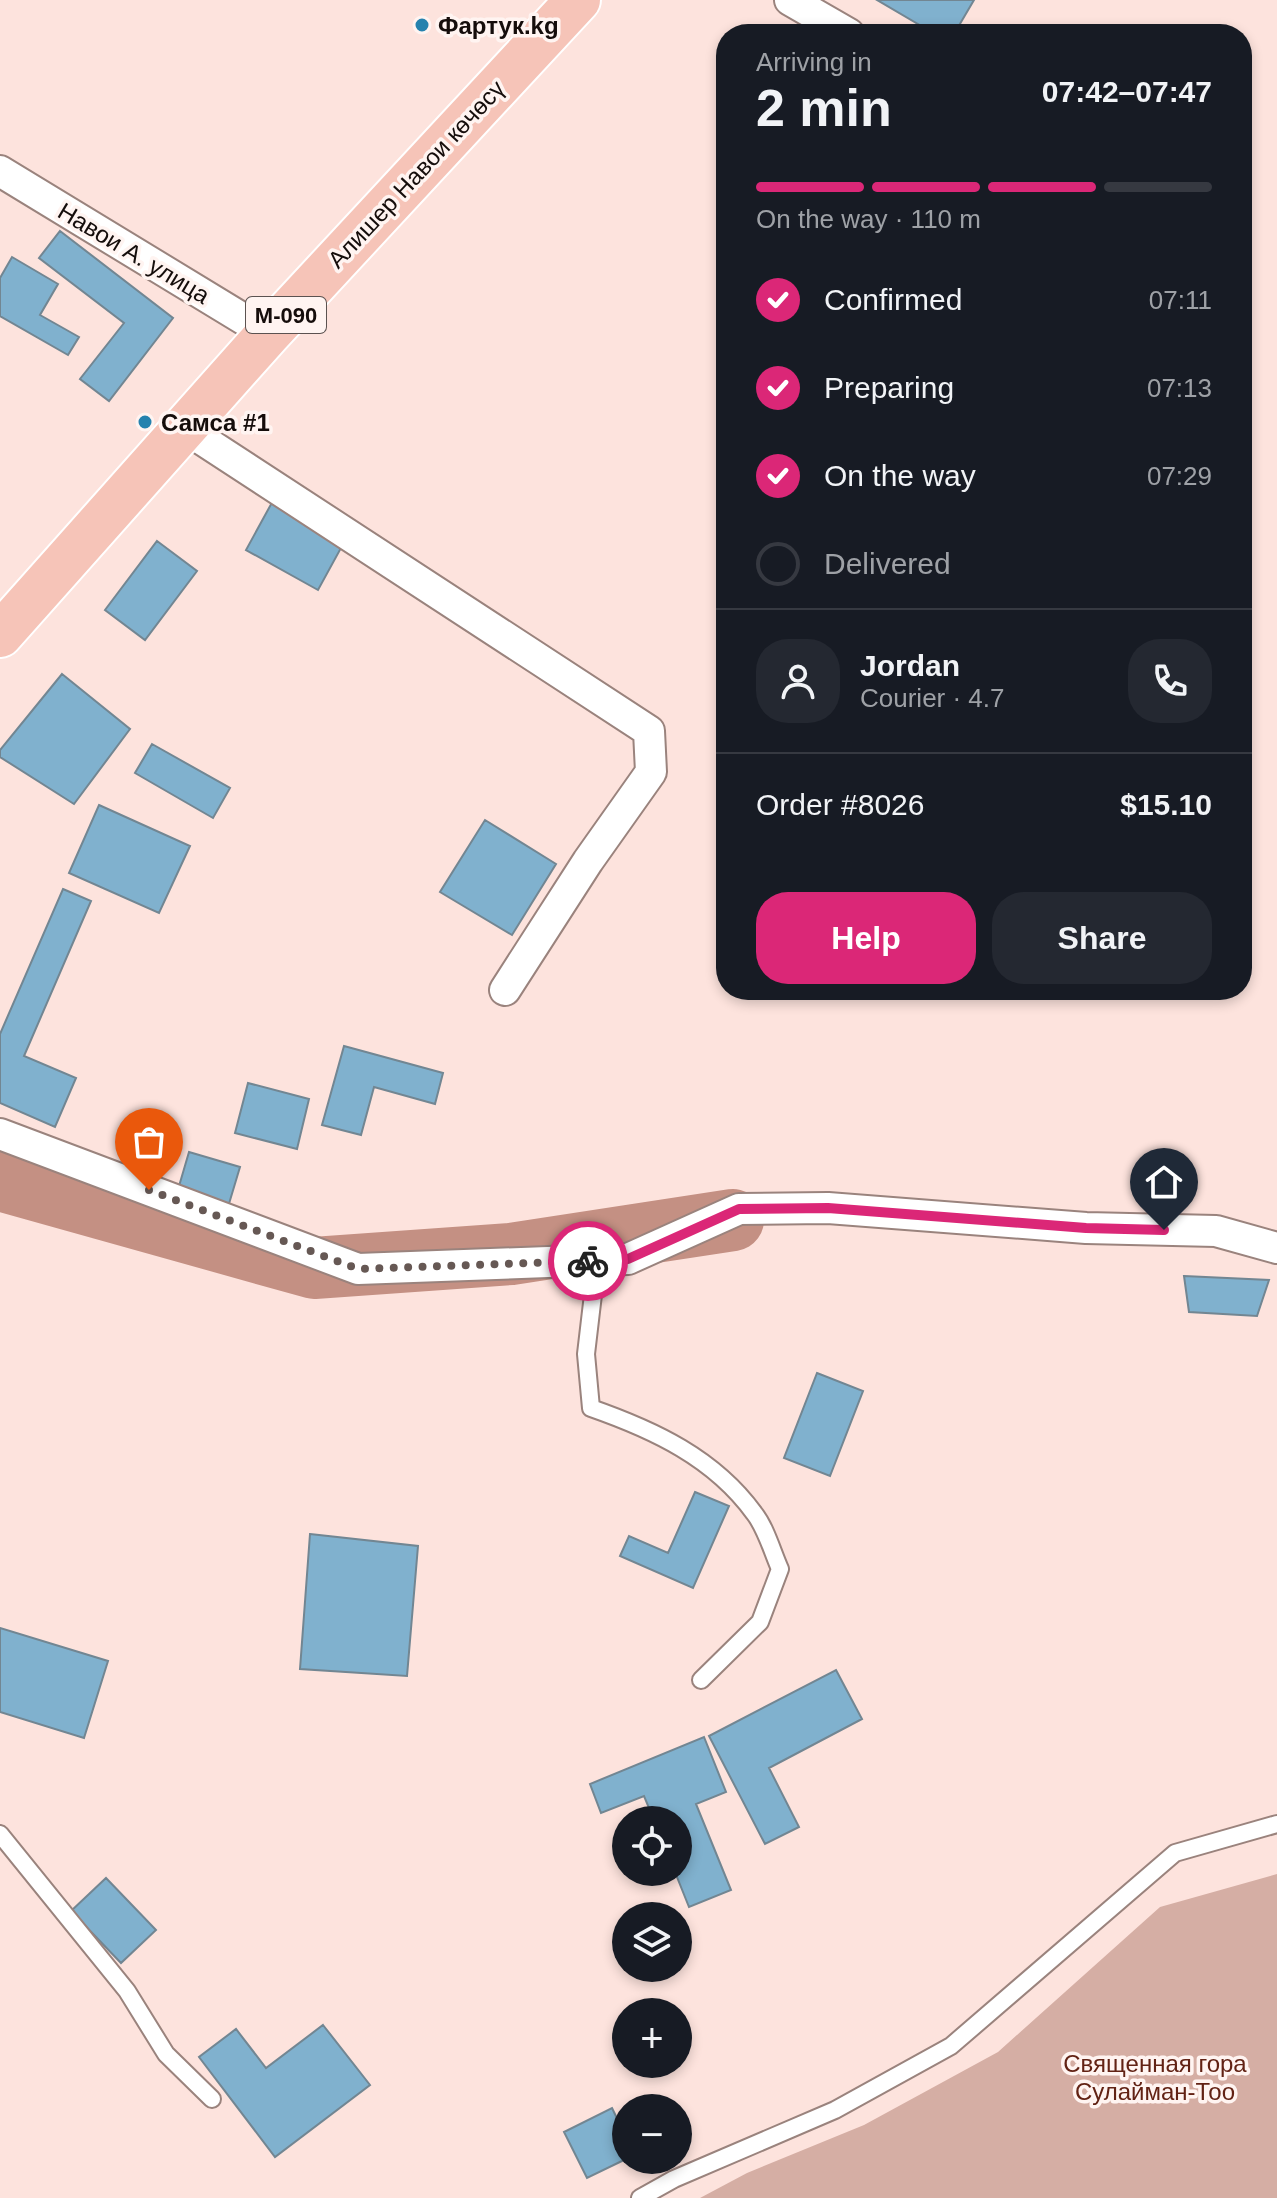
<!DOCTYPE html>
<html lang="en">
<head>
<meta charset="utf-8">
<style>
	body { margin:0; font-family:Helvetica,sans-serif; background:#242831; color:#f1f3f6; height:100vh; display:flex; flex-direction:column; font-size:30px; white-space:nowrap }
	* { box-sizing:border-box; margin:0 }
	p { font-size:26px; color:#9ea1a6 }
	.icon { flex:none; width:44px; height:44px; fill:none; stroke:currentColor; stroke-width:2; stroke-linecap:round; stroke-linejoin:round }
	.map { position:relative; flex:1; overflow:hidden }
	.panel { position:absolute; left:716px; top:24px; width:536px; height:976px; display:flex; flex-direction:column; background:#171b24; border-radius:32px; box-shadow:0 4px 12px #0003 }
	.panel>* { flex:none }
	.buttons { position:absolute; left:612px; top:1806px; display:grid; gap:16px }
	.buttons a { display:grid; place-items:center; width:80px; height:80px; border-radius:50%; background:#171b24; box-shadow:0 4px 12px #0003; font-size:40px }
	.pin { position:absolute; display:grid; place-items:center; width:68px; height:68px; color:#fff; margin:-82px -34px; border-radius:50% 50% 50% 0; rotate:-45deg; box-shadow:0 0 8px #0007 }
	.pin .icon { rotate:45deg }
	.courier { position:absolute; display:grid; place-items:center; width:80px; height:80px; margin:-40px; border:6px solid #db2777; border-radius:50%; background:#fff; color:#222; box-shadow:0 2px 10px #0007 }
	.summary em { font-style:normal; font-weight:600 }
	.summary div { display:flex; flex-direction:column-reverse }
	.summary { display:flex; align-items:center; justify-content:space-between; height:136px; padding:0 40px }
	h1 { font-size:52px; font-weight:600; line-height:60px }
	.bar { display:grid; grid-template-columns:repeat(4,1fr); gap:12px 8px; align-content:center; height:96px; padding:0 40px }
	.bar i { height:10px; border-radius:6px; background:#363941 }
	.bar .on { background:#db2777 }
	.bar p { grid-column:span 4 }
	.line { display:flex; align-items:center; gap:20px; padding:0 40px; border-top:2px solid #363941 }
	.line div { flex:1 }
	.round { display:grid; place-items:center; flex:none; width:84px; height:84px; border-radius:32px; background:#242831 }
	ol { padding:0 40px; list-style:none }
	li { display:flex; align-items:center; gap:24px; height:88px }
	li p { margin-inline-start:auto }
	li .icon { padding:8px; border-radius:50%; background:#db2777; color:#fff; stroke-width:4 }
	li:last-child { color:#9ea1a6 }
	li i { width:44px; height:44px; border:4px solid #363941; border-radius:50% }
	.button { display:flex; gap:16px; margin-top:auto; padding:16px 40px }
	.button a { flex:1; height:92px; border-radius:32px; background:#db2777; color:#fff; font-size:32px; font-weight:600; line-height:92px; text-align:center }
	.button a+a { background:#242831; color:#f1f3f6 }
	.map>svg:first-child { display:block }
	.green { fill:#d5aea4 }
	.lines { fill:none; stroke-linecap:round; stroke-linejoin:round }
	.river { stroke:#c49083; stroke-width:62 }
	.building { fill:#80b1ce; stroke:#728692; stroke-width:2 }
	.service-casing { stroke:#9a837d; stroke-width:20 }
	.minor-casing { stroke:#9a837d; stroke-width:34 }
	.primary-casing { stroke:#fff; stroke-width:48 }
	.service { stroke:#fff; stroke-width:16 }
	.minor { stroke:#fff; stroke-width:30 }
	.primary { stroke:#f6c4b8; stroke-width:44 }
	.done { stroke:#665854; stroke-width:8; stroke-dasharray:0 14.4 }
	.route { stroke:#db2777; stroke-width:10 }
	.poi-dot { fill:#2582ae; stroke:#fff4f1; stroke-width:3 }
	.labels { text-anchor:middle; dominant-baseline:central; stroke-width:7; stroke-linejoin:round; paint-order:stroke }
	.shield { fill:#fff4f1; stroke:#5b5250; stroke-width:2 }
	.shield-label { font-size:22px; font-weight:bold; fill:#150d0b }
	.poi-label { font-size:24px; font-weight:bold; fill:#150d0b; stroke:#fff4f1; text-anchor:start }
	.street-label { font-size:24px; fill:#150d0b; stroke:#fff4f1 }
	.park-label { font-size:24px; fill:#622214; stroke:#fff4f1 }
</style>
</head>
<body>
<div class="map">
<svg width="1277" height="2198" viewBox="0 0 1277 2198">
	<rect width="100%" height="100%" fill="#fde3dd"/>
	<path class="green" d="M1277 1874V2198H700L747 2173 864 2125 998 2052 1160 1907Z"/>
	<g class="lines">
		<path class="river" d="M0 1180 314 1268 511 1254 733 1220"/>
	</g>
	<path class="building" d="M877 0H974L954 34H935Z
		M60 231 173 318 109 401 80 379 124 323 39 258Z
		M12 257 58 284 40 315 79 337 68 355 0 316V278Z
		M275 497 347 537 318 590 246 550Z
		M157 541 197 571 145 640 105 610Z
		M62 674 130 729 74 804 0 757V750Z
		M152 744 230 788 213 818 135 773Z
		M99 805 190 846 159 913 69 873Z
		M485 820 556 864 512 935 440 892Z
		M63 889 91 901 24 1056 76 1078 55 1127 0 1103V1034Z
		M344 1046 443 1073 435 1104 374 1087 361 1135 322 1125Z
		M248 1083 309 1099 297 1149 235 1133Z
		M189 1152 240 1167 228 1207 177 1193Z
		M1184 1276 1269 1280 1257 1316 1189 1312Z
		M817 1373 863 1391 830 1476 784 1458Z
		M695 1492 729 1506 693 1588 620 1556 629 1536 668 1553Z
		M310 1534 418 1546 407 1676 300 1669Z
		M0 1628 108 1661 84 1738 0 1712Z
		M836 1670 862 1719 769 1768 799 1827 765 1844 709 1736Z
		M704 1737 726 1792 696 1804 731 1890 689 1907 675 1872H678V1820H654L644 1796 601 1813 590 1784Z
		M106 1878 156 1930 121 1963 71 1911Z
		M323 2025 370 2085 275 2157 199 2057 236 2029 266 2068Z
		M612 2108 626 2137V2159L587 2178 564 2132Z"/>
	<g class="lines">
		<defs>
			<path id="service" d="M593 1261 594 1286 586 1354 591 1408C654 1430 714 1458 754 1513 766 1528 772 1551 780 1569L760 1622 701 1680
				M0 1834 127 1991 166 2054 212 2099
				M640 2198 674 2179 835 2110 951 2046 1175 1853 1277 1824"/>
			<path id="minor" d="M790 0 849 34
				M0 171 268 334
				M186 429 649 731 651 772 588 861 505 990
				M0 1134 358 1269 628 1259 739 1209 828 1208 1086 1228 1216 1231 1277 1248"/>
			<path id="primary" d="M0 635 268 334 578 0"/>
		</defs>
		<use href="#service" class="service-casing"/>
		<use href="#minor" class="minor-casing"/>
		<use href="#primary" class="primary-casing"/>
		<use href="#service" class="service"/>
		<use href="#minor" class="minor"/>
		<use href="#primary" class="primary"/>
	</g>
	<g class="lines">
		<path class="done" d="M149 1190 358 1269 588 1261"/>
		<path class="route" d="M588 1261 628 1259 739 1209 828 1208 1086 1228 1164 1230"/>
	</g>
	<g class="poi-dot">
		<circle cx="422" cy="25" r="8"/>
		<circle cx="145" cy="422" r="8"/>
	</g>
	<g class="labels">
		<rect class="shield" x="246" y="297" width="80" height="36" rx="6"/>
		<g class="shield-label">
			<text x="286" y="315">М-090</text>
		</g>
		<g class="poi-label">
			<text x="438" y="25">Фартук.kg</text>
			<text x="161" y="422">Самса #1</text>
		</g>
		<g class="street-label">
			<text transform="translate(416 174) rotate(-47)">Алишер Навои көчөсү</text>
			<text transform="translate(134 253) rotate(31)">Навои А. улица</text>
		</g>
		<g class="park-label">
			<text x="1155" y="2063">Священная гора<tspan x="1155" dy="28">Сулайман-Тоо</tspan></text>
		</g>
	</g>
</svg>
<div class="buttons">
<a><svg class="icon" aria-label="locate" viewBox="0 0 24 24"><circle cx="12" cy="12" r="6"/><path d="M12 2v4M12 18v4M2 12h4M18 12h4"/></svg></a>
<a><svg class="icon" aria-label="layers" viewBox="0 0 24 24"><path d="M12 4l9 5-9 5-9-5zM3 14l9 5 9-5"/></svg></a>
<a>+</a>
<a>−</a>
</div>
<div class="pin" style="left:149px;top:1190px;background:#ea580c"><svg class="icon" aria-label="bag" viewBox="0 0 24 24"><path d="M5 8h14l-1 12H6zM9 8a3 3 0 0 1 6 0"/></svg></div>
<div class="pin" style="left:1164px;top:1230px;background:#1f2937"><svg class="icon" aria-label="home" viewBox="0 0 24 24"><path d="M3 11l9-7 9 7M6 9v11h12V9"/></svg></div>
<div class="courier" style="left:588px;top:1261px"><svg class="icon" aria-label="bike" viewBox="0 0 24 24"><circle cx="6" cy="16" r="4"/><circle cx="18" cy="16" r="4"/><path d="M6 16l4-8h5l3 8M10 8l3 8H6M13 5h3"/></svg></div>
<section class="panel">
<div class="summary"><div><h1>2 min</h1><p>Arriving in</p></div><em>07:42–07:47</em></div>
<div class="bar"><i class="on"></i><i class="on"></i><i class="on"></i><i></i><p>On the way · 110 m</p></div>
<ol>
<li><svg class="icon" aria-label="check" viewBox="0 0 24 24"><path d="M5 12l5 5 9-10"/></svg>Confirmed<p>07:11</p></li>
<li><svg class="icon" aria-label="check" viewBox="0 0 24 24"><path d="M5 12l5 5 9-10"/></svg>Preparing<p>07:13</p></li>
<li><svg class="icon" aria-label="check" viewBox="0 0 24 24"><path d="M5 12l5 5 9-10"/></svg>On the way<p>07:29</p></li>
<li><i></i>Delivered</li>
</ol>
<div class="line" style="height:144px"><a class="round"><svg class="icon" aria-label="person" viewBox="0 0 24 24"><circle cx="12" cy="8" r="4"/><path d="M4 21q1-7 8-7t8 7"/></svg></a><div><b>Jordan</b><p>Courier · 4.7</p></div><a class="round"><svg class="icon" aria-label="phone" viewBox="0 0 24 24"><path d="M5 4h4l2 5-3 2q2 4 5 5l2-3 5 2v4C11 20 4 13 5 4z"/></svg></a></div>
<div class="line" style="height:104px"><div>Order #8026</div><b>$15.10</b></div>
<div class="button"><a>Help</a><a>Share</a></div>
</section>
</div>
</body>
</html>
